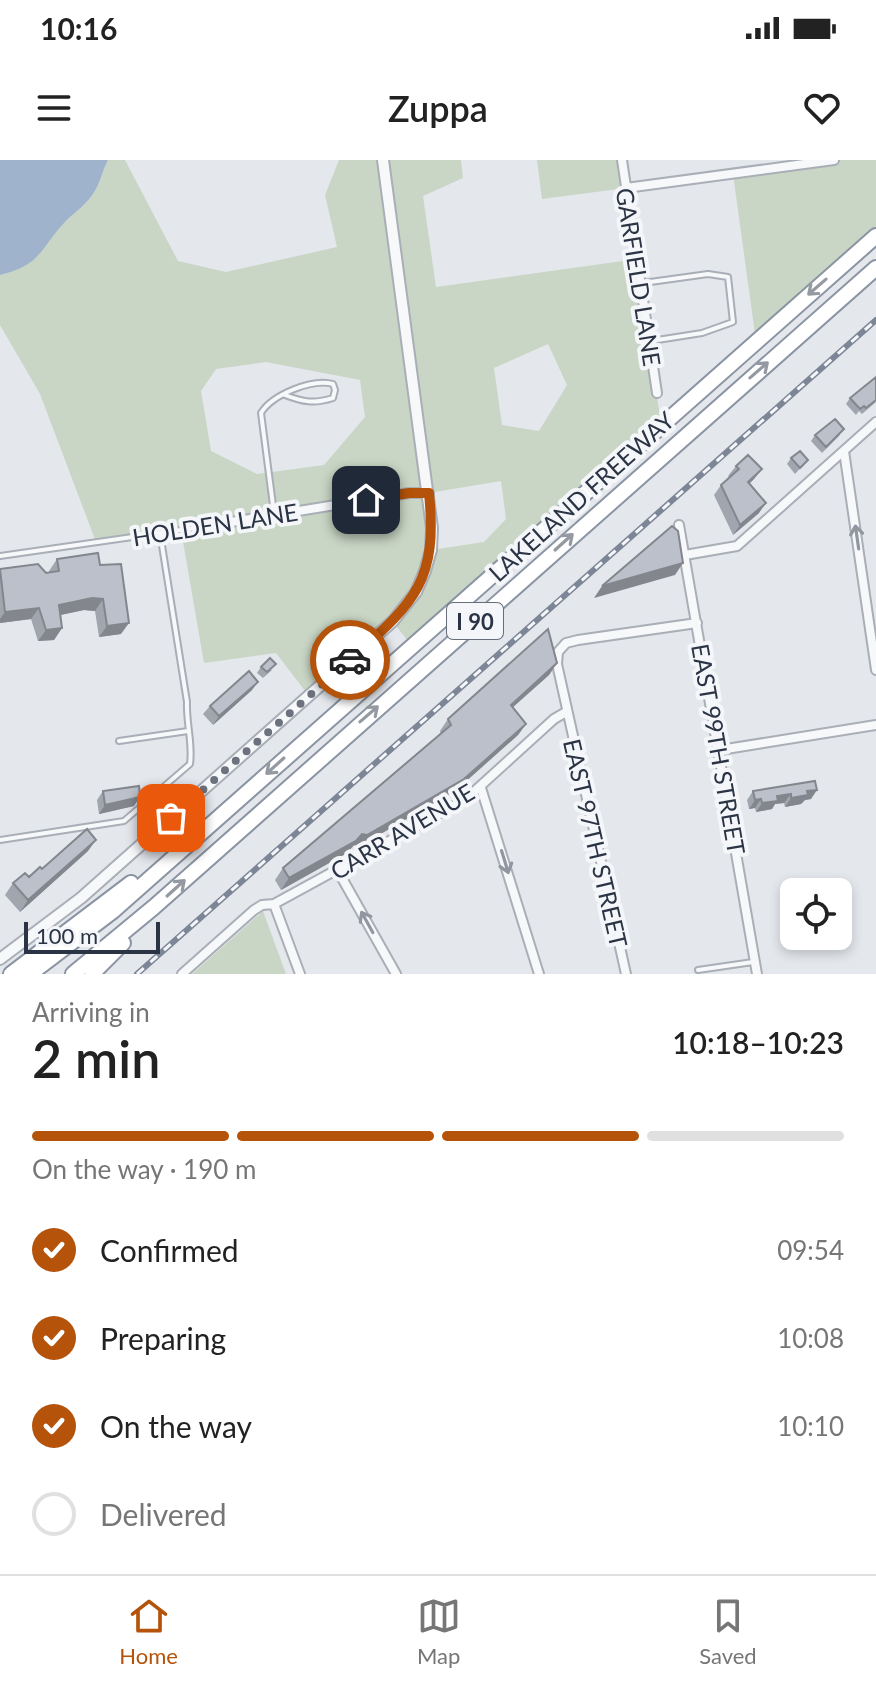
<!DOCTYPE html>
<html lang="en">
<head>
<meta charset="utf-8">
<style>
	body { margin:0; font-family:Lato,sans-serif; background:#f2f2f2; color:#222; height:100vh; display:flex; flex-direction:column; font-size:30px; white-space:nowrap }
	* { box-sizing:border-box; margin:0 }
	p { font-size:26px; color:#767676 }
	.icon { flex:none; width:44px; height:44px; fill:none; stroke:currentColor; stroke-width:2; stroke-linecap:round; stroke-linejoin:round }
	.map { position:relative; height:814px; overflow:hidden }
	.panel { display:flex; flex-direction:column; background:#fff; flex:1 }
	.panel>* { flex:none }
	.buttons { position:absolute; left:780px; top:718px; display:grid; gap:16px }
	.buttons a { display:grid; place-items:center; width:72px; height:72px; border-radius:12px; background:#fff; box-shadow:0 4px 12px #0003; font-size:40px }
	.scale { position:absolute; left:24px; bottom:20px; width:136px; box-sizing:border-box; padding-left:8px; border:4px solid #2b3445; border-top:0; font-size:22px; line-height:28px; white-space:nowrap; color:#2b3445; -webkit-text-stroke:6px #f4f6f9; paint-order:stroke }
	.pin { position:absolute; display:grid; place-items:center; width:68px; height:68px; color:#fff; margin:-34px; border-radius:16px; box-shadow:0 4px 12px #0006 }
	.courier { position:absolute; display:grid; place-items:center; width:80px; height:80px; margin:-40px; border:6px solid #b45309; border-radius:50%; background:#fff; color:#222; box-shadow:0 2px 10px #0007 }
	.summary em { font-style:normal; font-weight:600 }
	.summary div { display:flex; flex-direction:column-reverse }
	.summary { display:flex; align-items:center; justify-content:space-between; height:136px; padding:0 32px }
	h1 { font-size:52px; font-weight:600; line-height:60px }
	.bar { display:grid; grid-template-columns:repeat(4,1fr); gap:12px 8px; align-content:center; height:96px; padding:0 32px }
	.bar i { height:10px; border-radius:6px; background:#e0e0e0 }
	.bar .selected { background:#b45309 }
	.bar p { grid-column:span 4 }
	ol { padding:0 32px; list-style:none }
	li { display:flex; align-items:center; gap:24px; height:88px }
	li p { margin-inline-start:auto }
	li .icon { padding:8px; border-radius:50%; background:#b45309; color:#fff; stroke-width:4 }
	li:last-child { color:#767676 }
	li i { width:44px; height:44px; border:4px solid #e0e0e0; border-radius:50% }
	.status { display:flex; justify-content:space-between; align-items:center; height:56px; padding:0 40px; background:#fff; direction:ltr }
	.status svg { height:22px; fill:currentColor }
	header { display:flex; justify-content:space-between; align-items:center; height:104px; padding:0 32px; background:#fff; font-size:36px; font-weight:600 }
	.tabs { display:flex; justify-content:space-around; align-items:center; height:112px; border-top:2px solid #e0e0e0; background:#fff; font-size:22px; color:#767676 }
	.tabs a { display:grid; justify-items:center; gap:4px }
	.tabs .selected { color:#b45309 }
	.map>svg:first-child { display:block }
	.green { fill:#c9d6c5; fill-rule:evenodd }
	.water { fill:#9fb4cc }
	.lines { fill:none; stroke-linecap:round; stroke-linejoin:round }
	.service-casing { stroke:#a9aeb7; stroke-width:8 }
	.minor-casing { stroke:#a9aeb7; stroke-width:12 }
	.tertiary-casing { stroke:#a9aeb7; stroke-width:14 }
	.motorway-casing { stroke:#8b94a3; stroke-width:18 }
	.service { stroke:#f7f8fa; stroke-width:4 }
	.minor { stroke:#f7f8fa; stroke-width:8 }
	.tertiary { stroke:#f7f8fa; stroke-width:10 }
	.motorway { stroke:#fff; stroke-width:14 }
	.rail-casing { stroke:#7d8696; stroke-width:6 }
	.rail { stroke:#f4f6f9; stroke-width:3; stroke-dasharray:9; stroke-linecap:butt }
	.wall { fill:#a1a5ae }
	.shaded-wall { fill:#83868d }
	.building { fill:#bbc0ca; stroke:#83868d; stroke-width:2 }
	.oneway { stroke:#959aa2 }
	.oneway2 { stroke:#9196a0 }
	.done { stroke:#6c737f; stroke-width:8; stroke-dasharray:0 14.4 }
	.route { stroke:#b45309; stroke-width:10 }
	.labels { text-anchor:middle; dominant-baseline:central; stroke-width:8; stroke-linejoin:round; paint-order:stroke }
	.shield { fill:#f4f6f9; stroke:#676e7b; stroke-width:2 }
	.shield-label { font-size:22px; font-weight:bold; fill:#2b3445 }
	.street-label { font-size:24px; fill:#2b3445; stroke:#f4f6f9 }
</style>
</head>
<body>
<div class="status"><b>10:16</b><svg viewBox="0 0 49 12"><path d="M0 12V9h3v3zM5 12V6h3v6zM10 12V3h3v9zM15 12V0h3v12zM26 1h20v11H26zM47 4h2v5h-2z"/></svg></div>
<header><svg class="icon" aria-label="menu" viewBox="0 0 24 24"><path d="M4 6h16M4 12h16M4 18h16"/></svg>Zuppa<svg class="icon" aria-label="heart" viewBox="0 0 24 24"><path d="M12 20l-8-8c-3-5 5-10 8-4 3-6 11-1 8 4z"/></svg></header>
<div class="map">
<svg width="876" height="814" viewBox="0 0 876 814">
	<rect width="100%" height="100%" fill="#e4e7ec"/>
	<path class="green" d="M108 0H125L178 101 226 112 337 87 325 35 339 0H461L463 18 423 36 436 127 637 99 661 264 411 485 393 462 309 536 276 493 204 503 181 370 96 382 40 234 0 165V115C43 103 39 89 66 61 77 50 88 44 96 29 101 20 103 9 108 0ZM548 184 567 225 539 271 502 265 494 208ZM266 202 360 220 365 257 324 305 257 314 211 291 201 231 216 209ZM501 321 506 359 484 382 431 390 429 333Z
		M537 0H621L626 28 542 39Z
		M834 0H876V76L756 181 733 14Z
		M263 751 286 814H192Z"/>
	<path class="water" d="M0 0H108C103 9 101 20 96 29 88 44 77 50 66 61 40 88 42 105 0 115Z"/>
	<g class="lines">
		<defs>
			<path id="service" d="M643 123 708 114 728 117 733 162 702 173 651 181
				M274 353 261 253C272 235 312 218 333 224L335 230 333 238C314 244 303 242 285 235
				M0 396 223 364
				M119 581 188 571
				M0 680 124 661 190 604C193 584 186 563 187 542L160 373
				M698 810 753 802"/>
			<path id="minor" d="M622 0 657 233
				M626 28 834 0
				M844 291 876 510
				M225 363 409 333H429
				M679 365 757 814
				M685 395 737 386 876 262
				M720 590 876 565
				M481 628 539 814
				M338 711 396 814
				M274 744 300 814
				M182 814 254 750 262 745 274 744 466 639 554 559 566 552
				M626 814 557 504 558 492 566 483 578 480 697 463"/>
			<path id="tertiary" d="M0 799 81 738 393 461 416 432 425 411 431 390 432 368 383 0"/>
			<path id="motorway" d="M11 814 131 723
				M30 814 113 751 876 76
				M73 814 154 747 876 108
				M92 814 123 783"/>
		</defs>
		<use href="#service" class="service-casing"/>
		<use href="#minor" class="minor-casing"/>
		<use href="#tertiary" class="tertiary-casing"/>
		<use href="#motorway" class="motorway-casing"/>
		<use href="#service" class="service"/>
		<use href="#minor" class="minor"/>
		<use href="#tertiary" class="tertiary"/>
		<use href="#motorway" class="motorway"/>
		<defs>
			<path id="rail" d="M137 814 876 160"/>
		</defs>
		<use href="#rail" class="rail-casing"/>
		<use href="#rail" class="rail"/>
	</g>
	<path class="wall" d="M850 238 876 242 862 254 859 251 856 255 846 244Z
		M815 275H840L822 293 811 281Z
		M791 298 808 300 795 314 787 304Z
		M736 306 754 319 749 324 759 353 733 375 714 335 721 325 730 318 728 316Z
		M57 399 100 405 121 474 99 477 95 451 84 450 60 455 62 468 54 480 38 481 31 459 0 463V409L49 412V411Z
		M557 503 549 515 513 547 526 564 518 575 455 631 358 687 354 685 347 693 281 730 275 720 283 708 441 574 440 571 448 559Z
		M261 507 272 510 263 518 257 513Z
		M252 530 213 565 203 554 210 546Z
		M815 621 811 639 805 640 801 644 785 647 784 643 775 644 772 649 756 652 755 648 749 649 747 640 753 631Z
		M103 631 134 646 99 654 97 640Z
		M88 691 20 752 5 735 13 723 42 709Z"/>
	<path class="shaded-wall" d="M762 309 754 319 740 332 748 322Z
		M766 343 759 353 733 375 740 365Z
		M683 403 675 415 594 438 602 426Z
		M92 438 103 439 95 451 84 450 51 457 59 445Z
		M39 448 31 459 0 463V459L5 452Z
		M129 463 121 474 99 477 107 466Z
		M62 468 54 480 38 481 46 470Z
		M557 503 549 515 503 556 511 545Z
		M258 522 252 530 213 565 219 556Z
		M526 564 518 575 455 631 358 687 354 685 347 693 281 730 289 718 362 674Z
		M817 630 811 639 805 640 801 644 785 647 791 638 807 631Z
		M791 634 784 643 775 644 772 649 756 652 762 643 777 636Z
		M140 637 134 646 99 654 105 645Z
		M761 639 755 648 749 649 755 640Z
		M96 680 88 691 20 752 28 740Z"/>
	<path class="building" d="M876 217V240L866 248 864 246 860 249 850 238Z
		M835 259 844 269 826 287 815 275Z
		M800 291 808 300 800 308 791 298Z
		M748 295 762 309 748 322 766 343 740 365 721 325 739 309 736 306Z
		M672 366 678 371 683 403 602 426Z
		M98 393 100 405 121 404 129 463 107 466 103 439 92 438 59 445 62 468 46 470 39 448 5 452 0 409 38 404 46 413 59 411 57 399Z
		M548 469 557 503 511 545 526 564 464 619 367 675 362 674 356 681 289 718 283 708 451 565 448 559Z
		M270 498 276 504 267 512 261 507Z
		M249 511 258 522 219 556 210 546Z
		M815 621 817 630 807 631 808 635 791 638V634L777 636 778 641 762 643 761 639 755 640 753 631Z
		M139 626 140 637 105 645 103 631Z
		M87 669 96 680 28 740 13 723 25 713 29 717 40 707 42 709Z"/>
	<defs><path id="oneway-shaft" d="M-6 0H5M1.5-3L5.5 0L1.5 3" fill="none" stroke-width="1.6" stroke-linecap="round" stroke-linejoin="round" transform="scale(2)"/></defs>
	<g class="oneway">
		<use href="#oneway-shaft" transform="translate(817 127) rotate(139)"/>
		<use href="#oneway-shaft" transform="translate(759 210) rotate(-41)"/>
		<use href="#oneway-shaft" transform="translate(564 382) rotate(-42)"/>
		<use href="#oneway-shaft" transform="translate(369 554) rotate(-41)"/>
		<use href="#oneway-shaft" transform="translate(275 606) rotate(138)"/>
		<use href="#oneway-shaft" transform="translate(176 728) rotate(-42)"/>
	</g>
	<g class="oneway2">
		<use href="#oneway-shaft" transform="translate(857 377) rotate(-98)"/>
		<use href="#oneway-shaft" transform="translate(505 702) rotate(73)"/>
		<use href="#oneway-shaft" transform="translate(367 762) rotate(-119)"/>
	</g>
	<g class="lines">
		<path class="done" d="M171 658 350 500"/>
		<path class="route" d="M350 500C414 442 438 423 429 333H409L366 340"/>
	</g>
	<g class="labels">
		<rect class="shield" x="447" y="443" width="56" height="36" rx="6"/>
		<g class="shield-label">
			<text x="475" y="461">I 90</text>
		</g>
		<g class="street-label">
			<text transform="translate(639 117) rotate(81)">GARFIELD LANE</text>
			<text transform="translate(581 336) rotate(-42)">LAKELAND FREEWAY</text>
			<text transform="translate(215 364) rotate(-9)">HOLDEN LANE</text>
			<text transform="translate(719 589) rotate(80)">EAST 99TH STREET</text>
			<text transform="translate(402 671) rotate(-31)">CARR AVENUE</text>
			<text transform="translate(596 683) rotate(77)">EAST 97TH STREET</text>
		</g>
	</g>
</svg>
<div class="buttons">
<a><svg class="icon" aria-label="locate" viewBox="0 0 24 24"><circle cx="12" cy="12" r="6"/><path d="M12 2v4M12 18v4M2 12h4M18 12h4"/></svg></a>
</div>
<div class="scale">100 m</div>
<div class="pin" style="left:171px;top:658px;background:#ea580c"><svg class="icon" aria-label="bag" viewBox="0 0 24 24"><path d="M5 8h14l-1 12H6zM9 8a3 3 0 0 1 6 0"/></svg></div>
<div class="pin" style="left:366px;top:340px;background:#1f2937"><svg class="icon" aria-label="home" viewBox="0 0 24 24"><path d="M3 11l9-7 9 7M6 9v11h12V9"/></svg></div>
<div class="courier" style="left:350px;top:500px"><svg class="icon" aria-label="car" viewBox="0 0 24 24"><path d="M5 17H2v-5l4-1 3-4h7l3 4 3 1v5h-3M9 17h6M6 11h13"/><circle cx="7" cy="17" r="2"/><circle cx="17" cy="17" r="2"/></svg></div>
</div>
<section class="panel">
<div class="summary"><div><h1>2 min</h1><p>Arriving in</p></div><em>10:18–10:23</em></div>
<div class="bar"><i class="selected"></i><i class="selected"></i><i class="selected"></i><i></i><p>On the way · 190 m</p></div>
<ol>
<li><svg class="icon" aria-label="check" viewBox="0 0 24 24"><path d="M5 12l5 5 9-10"/></svg>Confirmed<p>09:54</p></li>
<li><svg class="icon" aria-label="check" viewBox="0 0 24 24"><path d="M5 12l5 5 9-10"/></svg>Preparing<p>10:08</p></li>
<li><svg class="icon" aria-label="check" viewBox="0 0 24 24"><path d="M5 12l5 5 9-10"/></svg>On the way<p>10:10</p></li>
<li><i></i>Delivered</li>
</ol>
</section>
<nav class="tabs">
<a class="selected"><svg class="icon" aria-label="home" viewBox="0 0 24 24"><path d="M3 11l9-7 9 7M6 9v11h12V9"/></svg>Home</a>
<a><svg class="icon" aria-label="map" viewBox="0 0 24 24"><path d="M3 6l6-2 6 2 6-2v14l-6 2-6-2-6 2zM9 4v14M15 6v14"/></svg>Map</a>
<a><svg class="icon" aria-label="saved" viewBox="0 0 24 24"><path d="M7 4h10v16l-5-4-5 4z"/></svg>Saved</a>
</nav>
</body>
</html>
